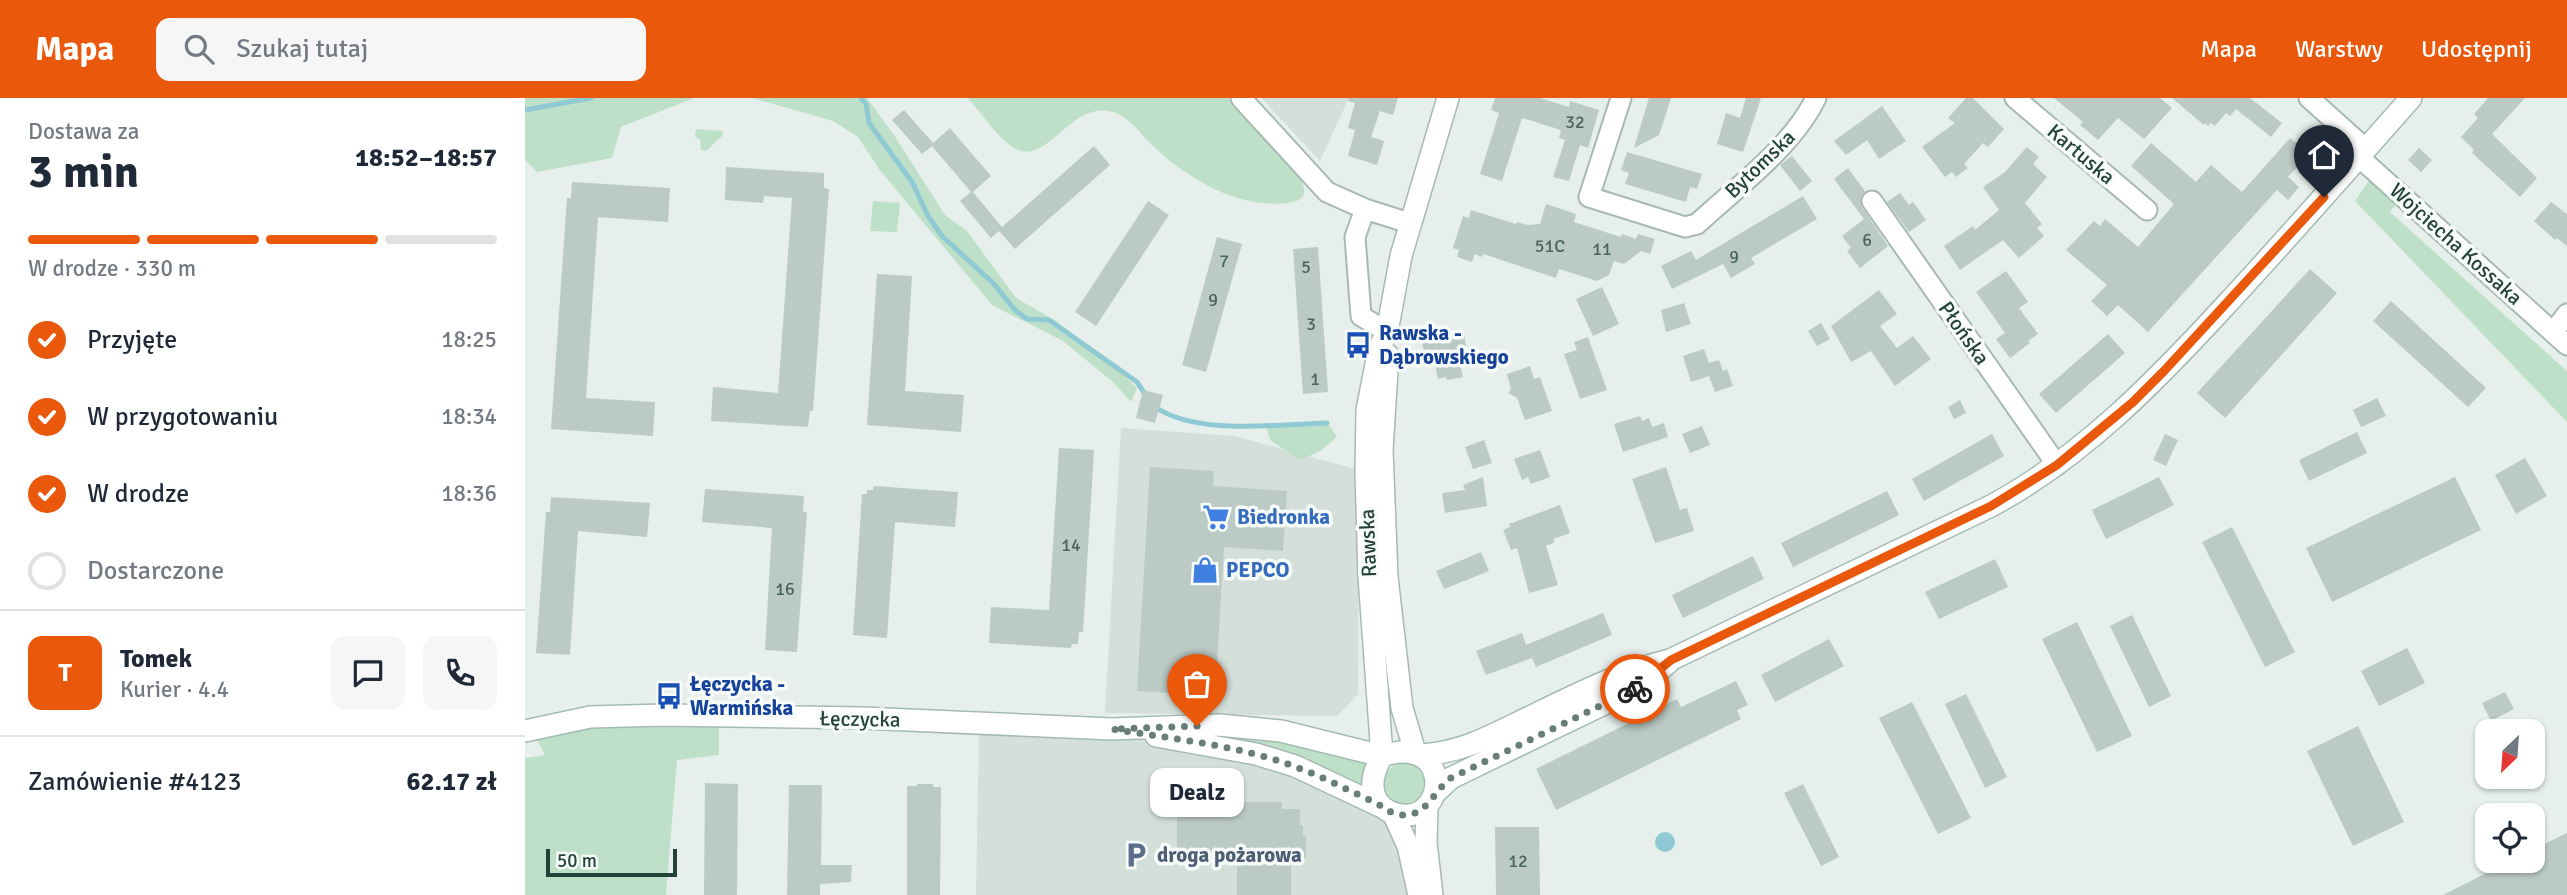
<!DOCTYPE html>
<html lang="pl">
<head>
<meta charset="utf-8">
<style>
	body { margin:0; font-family:Signika,sans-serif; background:#f6f6f7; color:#1f2937; height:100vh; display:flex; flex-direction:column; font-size:26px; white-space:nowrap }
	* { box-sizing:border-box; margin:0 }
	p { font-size:23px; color:#747a83 }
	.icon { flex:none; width:38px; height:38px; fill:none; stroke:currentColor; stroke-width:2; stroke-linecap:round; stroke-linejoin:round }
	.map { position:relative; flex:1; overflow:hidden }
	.sheet { display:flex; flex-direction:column; background:#fff; width:525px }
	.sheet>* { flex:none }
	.needle { width:46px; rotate:205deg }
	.controls { position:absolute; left:1950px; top:621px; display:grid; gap:14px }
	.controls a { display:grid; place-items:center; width:70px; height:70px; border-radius:14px; background:#fff; box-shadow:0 2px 5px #0004; font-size:35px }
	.scale { position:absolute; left:21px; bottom:18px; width:131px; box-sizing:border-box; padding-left:7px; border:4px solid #24423a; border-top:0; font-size:19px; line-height:24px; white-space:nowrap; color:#24423a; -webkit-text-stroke:5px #f7fbf9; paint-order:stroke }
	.pin { position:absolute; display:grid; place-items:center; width:60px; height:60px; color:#fff; margin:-72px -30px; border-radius:50% 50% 50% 0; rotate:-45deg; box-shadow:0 0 7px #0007 }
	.pin .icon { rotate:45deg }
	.courier { position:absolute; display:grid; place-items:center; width:70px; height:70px; margin:-35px; border:5px solid #ea580c; border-radius:50%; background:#fff; color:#222; box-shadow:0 2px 9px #0007 }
	.bubble { position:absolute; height:49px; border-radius:14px; background:#fff; box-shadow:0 2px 5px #0004; font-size:23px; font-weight:800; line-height:49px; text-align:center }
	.headline em { font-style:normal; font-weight:800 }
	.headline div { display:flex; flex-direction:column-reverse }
	.headline { display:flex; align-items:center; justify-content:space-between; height:119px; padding:0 28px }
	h1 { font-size:46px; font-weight:800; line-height:52px }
	.bar { display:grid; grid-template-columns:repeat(4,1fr); gap:10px 7px; align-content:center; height:84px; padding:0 28px }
	.bar i { height:9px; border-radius:5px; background:#e0e1e3 }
	.bar .selected { background:#ea580c }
	.bar p { grid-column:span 4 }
	.line { display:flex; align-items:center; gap:18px; padding:0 28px; border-top:2px solid #e0e1e3 }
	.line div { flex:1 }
	.round { display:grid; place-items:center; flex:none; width:74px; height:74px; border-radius:14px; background:#f6f6f7 }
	ol { padding:0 28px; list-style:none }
	li { display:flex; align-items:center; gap:21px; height:77px }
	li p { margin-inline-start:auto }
	li .icon { padding:7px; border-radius:50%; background:#ea580c; color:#fff; stroke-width:4 }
	li:last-child { color:#747a83 }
	li i { width:38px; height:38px; border:4px solid #e0e1e3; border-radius:50% }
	header { display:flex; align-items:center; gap:42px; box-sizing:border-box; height:98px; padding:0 35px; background:#ea580c; color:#fff }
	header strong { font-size:33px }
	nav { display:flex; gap:38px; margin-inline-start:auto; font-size:24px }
	.search { width:490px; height:63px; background:#f6f6f7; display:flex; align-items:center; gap:18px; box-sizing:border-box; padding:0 24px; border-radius:14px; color:#747a83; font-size:26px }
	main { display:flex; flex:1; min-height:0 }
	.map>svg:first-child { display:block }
	.built { fill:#d4dfda }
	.green { fill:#bfe0c8 }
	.water { fill:#8ec9d4 }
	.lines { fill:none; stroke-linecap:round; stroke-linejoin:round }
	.stream { stroke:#8ec9d4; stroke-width:5 }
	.building { fill:#bbcac4 }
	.minor-casing { stroke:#a8b8b2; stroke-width:23 }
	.tertiary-casing { stroke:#a8b8b2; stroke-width:24 }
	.secondary-casing { stroke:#a4bbb3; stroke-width:24 }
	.minor { stroke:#fff; stroke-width:19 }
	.tertiary { stroke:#fff; stroke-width:21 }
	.secondary { stroke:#fff; stroke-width:21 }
	.done { stroke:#687f78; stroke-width:7; stroke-dasharray:0 12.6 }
	.route { stroke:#ea580c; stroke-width:9 }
	.labels { text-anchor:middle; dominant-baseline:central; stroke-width:7; stroke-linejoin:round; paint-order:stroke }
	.number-label { font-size:18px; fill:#4a645c }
	.street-label { font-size:21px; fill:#24423a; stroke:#f7fbf9 }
	.transit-label { font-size:21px; font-weight:bold; fill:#164399; stroke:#f7fbf9; text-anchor:start }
	.shop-label { font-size:21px; font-weight:bold; fill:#366cbe; stroke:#f7fbf9; text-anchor:start }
	.service-label { font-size:21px; font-weight:bold; fill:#4e5e75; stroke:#f7fbf9; text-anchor:start }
</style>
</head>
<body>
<header>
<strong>Mapa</strong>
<div class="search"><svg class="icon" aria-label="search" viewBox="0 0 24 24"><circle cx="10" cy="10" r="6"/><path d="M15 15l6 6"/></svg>Szukaj tutaj</div>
<nav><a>Mapa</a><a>Warstwy</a><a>Udostępnij</a></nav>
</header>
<main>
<section class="sheet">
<div class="headline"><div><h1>3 min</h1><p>Dostawa za</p></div><em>18:52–18:57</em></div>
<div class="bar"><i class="selected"></i><i class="selected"></i><i class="selected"></i><i></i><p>W drodze · 330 m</p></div>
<ol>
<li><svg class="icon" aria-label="check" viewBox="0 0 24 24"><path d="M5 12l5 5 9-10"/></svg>Przyjęte<p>18:25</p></li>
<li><svg class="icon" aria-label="check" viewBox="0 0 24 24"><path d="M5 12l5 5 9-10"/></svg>W przygotowaniu<p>18:34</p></li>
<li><svg class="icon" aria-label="check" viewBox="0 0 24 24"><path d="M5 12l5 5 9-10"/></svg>W drodze<p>18:36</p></li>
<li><i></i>Dostarczone</li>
</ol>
<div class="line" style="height:126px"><b class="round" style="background:#ea580c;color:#fff">T</b><div><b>Tomek</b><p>Kurier · 4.4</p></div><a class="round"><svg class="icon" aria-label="chat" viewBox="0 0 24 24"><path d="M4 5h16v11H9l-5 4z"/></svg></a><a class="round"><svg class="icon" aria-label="phone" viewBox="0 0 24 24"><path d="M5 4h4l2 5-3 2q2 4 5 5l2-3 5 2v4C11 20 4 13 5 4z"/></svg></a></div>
<div class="line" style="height:91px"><div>Zamówienie #4123</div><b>62.17 zł</b></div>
</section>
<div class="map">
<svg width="2042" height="797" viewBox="0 0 2042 797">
	<rect width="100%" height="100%" fill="#e6efeb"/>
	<path class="built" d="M736 0H824L795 63Z
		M596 330 709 338 834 372 833 596 812 618 580 615Z
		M454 635 591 639 655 647 733 661 855 718 870 735 889 797H451Z"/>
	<path class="green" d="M0 0H169L96 29 87 60 12 74 0 62Z
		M227 0H342L369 37 420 117 442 133 491 200 531 223 587 266 612 290 606 304 589 285 538 243 467 207 354 71 333 39 308 23Z
		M443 0H705L775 80C781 90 782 101 768 104 717 114 663 81 628 48 616 37 605 19 588 14 544 1 521 74 486 48 470 36 456 15 443 0Z
		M171 31 198 33 197 38 181 53 176 52 175 42 170 39Z
		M1845 81 1872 105 1865 114 2042 273V324L1830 103Z
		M348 103 375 105 372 134 345 133Z
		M802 325 812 338C800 351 790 358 773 361L745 342 741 327Z
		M116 627 194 628V657L152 662 141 797H0V660L20 657 11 640 61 629Z
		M658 633H723L846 662 841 691Z
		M859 685a20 20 0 1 1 40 0a20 20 0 1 1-40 0Z"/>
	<path class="water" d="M1130 744a10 10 0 1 1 20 0a10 10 0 1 1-20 0Z"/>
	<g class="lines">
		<path class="stream" d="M336 0 341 6 344 25 387 84 403 118 417 138 469 186 489 211 502 221 524 222 612 284 622 299
			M0 12 66 0
			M630 309C673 338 752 326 802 325"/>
	</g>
	<path class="building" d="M824 0H873L868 17 855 13 846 39 859 43 852 67 823 58 830 32 823 30 830 5 823 3Z
		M970 0H1015L1044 9 1045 3 1074 12 1063 50 1055 47 1044 83 1028 79 1040 42 1034 40 1036 32 997 20 977 83 955 76 974 15 966 12Z
		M1124 0H1146L1134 37 1109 50Z
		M1221 0H1236L1218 54 1192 46 1201 15 1215 20Z
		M1441 0H1448L1479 31 1463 49 1458 45 1439 66 1443 70 1431 79 1427 74 1420 79 1397 49 1430 25 1423 20Z
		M1529 0H1635L1647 10 1619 41 1593 20 1573 42 1555 27 1558 24Z
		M1647 0H1725L1757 25 1746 39 1711 11 1705 18 1701 15 1690 28 1686 25 1683 28 1680 25 1679 27Z
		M1963 0H2000L1967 36 2012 80 1995 99 1947 55 1949 52 1936 39 1953 20 1949 16Z
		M1357 8 1381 43 1354 61 1342 42 1321 57 1309 43Z
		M379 12 408 45 425 30 466 78 448 94 477 129 569 48 585 67 490 151 474 133 466 140 435 103 446 94 407 48 397 56 367 22Z
		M1765 40 1784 56 1763 79 1774 89 1763 102 1752 92 1623 234 1593 207 1582 218 1566 203 1582 187 1541 152 1569 123 1575 128 1580 121 1613 149 1649 106 1606 68 1626 45 1671 84 1686 67 1717 94Z
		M1502 49 1514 59 1508 66 1522 79 1500 105 1517 126 1512 130 1519 138 1494 160 1478 142 1435 172 1419 148 1448 128 1450 132 1474 112 1458 89 1480 74Z
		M1894 50 1907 62 1896 74 1883 62Z
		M1102 54 1177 76 1172 91 1165 89 1161 104 1100 86 1104 75 1096 72Z
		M1267 58 1287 83 1275 93 1255 67Z
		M201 69 299 75V90L304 91 288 313H285L283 329 186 323 188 289 253 295 267 100 239 98 238 105 200 102Z
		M1323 70 1340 93 1336 98 1337 109 1363 148 1335 170 1322 153 1326 150 1317 138 1339 121 1309 81Z
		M47 84 145 90 143 124 73 119 61 300 130 304 128 338 26 331 42 100H46Z
		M1375 95 1384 107 1388 104 1401 122 1384 134 1362 104Z
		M1278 98 1292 121 1226 160 1230 166 1206 180 1198 166 1147 191 1136 168 1166 153 1171 162Z
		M623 103 644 117 571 228 550 214Z
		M2026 104 2042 116V148L2032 140 2030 142 2009 123Z
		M1021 106 1051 116 1049 124 1096 139 1097 136 1111 141 1113 136 1130 141 1125 156 1116 153 1099 166 1089 163 1084 177 1072 183 1034 171 1031 180 958 156 957 159 950 156 947 164 932 159 934 152 928 150 938 118 944 120 946 112 991 126 992 124 1003 127 1015 126Z
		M692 139 717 146 681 274 657 267Z
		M793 149 803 294 778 296 768 151Z
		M1785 171 1812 195 1700 320 1672 295Z
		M1481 173 1503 204 1494 210 1513 236 1503 243 1505 245 1485 260 1471 241 1480 235 1451 194Z
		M352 176 387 178 380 293 439 297 436 334 342 327Z
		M1077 189 1094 226 1068 238 1051 201Z
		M1354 192 1372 216 1355 228 1372 250 1388 238 1406 261 1370 288 1346 253 1326 264 1306 228Z
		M1866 203 1961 290 1943 309 1848 223Z
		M1159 205 1166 226 1141 234 1136 212Z
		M1296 225 1305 241 1292 248 1283 233Z
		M939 235 941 248 936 250 939 261 934 262 938 279 922 282 921 279 913 281 910 267 902 269 897 245Z
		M1583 236 1600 255 1531 315 1514 296Z
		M1063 239 1082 292 1055 301 1039 256 1052 252 1049 244Z
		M1179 251 1184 265 1194 262 1198 273 1202 271 1208 288 1190 294 1184 278 1166 284 1158 258Z
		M1005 268 1009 281 1015 279 1027 313 1000 322 992 300 983 295 986 291 982 276Z
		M618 292 638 297 630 325 611 320Z
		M1852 300 1861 318 1836 329 1828 312Z
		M1435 302 1441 315 1429 321 1423 309Z
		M1115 318 1117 323 1124 320 1127 329 1139 325 1143 339 1098 354 1089 326Z
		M1177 328 1185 347 1165 355 1157 336Z
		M1832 334 1842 355 1784 383 1774 362Z
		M1467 336 1479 358 1399 403 1387 381Z
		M1640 336 1653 342 1641 368 1628 362Z
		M959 342 967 365 948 371 940 349Z
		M534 350 569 352 558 534H554L553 546H547L546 550 464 545 466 509 524 512Z
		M1015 352 1025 379 1006 386 1003 379 997 382 989 361Z
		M2000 360 2022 398 1991 416 1970 377Z
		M625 369 689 373 688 388 762 393 758 453 699 449 690 598 612 593Z
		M1141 369 1155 412 1162 410 1169 433 1130 445 1107 381Z
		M958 379 962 408 920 415 917 395 940 392 938 387Z
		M1634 379 1649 407 1581 441 1567 412Z
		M1930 379 1956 432 1807 504 1781 450Z
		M349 388 433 394 430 429 370 424 362 540 328 537 337 396H342V392H348Z
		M180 391 279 398 278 414H282L272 554 240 552 247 430 177 424Z
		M1362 393 1374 417 1268 469 1256 445Z
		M26 399 125 405 122 439 53 433 45 557 11 555 21 414H25Z
		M1035 407 1045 435 1028 441 1030 444 1021 448 1033 487 1004 495 992 450 986 452 978 432 985 429 984 426Z
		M1707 429 1770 554 1740 569 1677 444Z
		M956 454 964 473 919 491 911 473Z
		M1228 458 1239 481 1158 520 1147 497Z
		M1470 461 1483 489 1414 521 1400 494Z
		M1078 515 1087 537 1011 569 1007 560 961 577 951 553 997 535 1001 547Z
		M1607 517 1646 598 1624 609 1585 528Z
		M1552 524 1607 638 1572 654 1517 541Z
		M1304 541 1319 568 1250 604 1236 577Z
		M1882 550 1900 585 1854 608 1836 573Z
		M1211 583 1223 607 1212 612 1216 621 1031 712 1011 671 1152 601 1156 609Z
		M1980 594 1989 611 1966 623 1957 605Z
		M1441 596 1482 679 1460 690 1420 606Z
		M1387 604 1446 720 1413 736 1354 620Z
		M1833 628 1879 724 1828 748 1782 653Z
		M180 685 213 686 212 797H179Z
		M392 686H408V689H416L415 797H382V688H392Z
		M1278 686 1314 759 1296 768 1259 695Z
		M264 687H297L296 767H327L326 784 295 786V797H262Z
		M670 704H757V711H775V727H778V738H781V760H766V797H712V759L652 760V712H670Z
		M970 729H1014L1015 797H971Z
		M2042 735V797H1918L1985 763H2007V752Z"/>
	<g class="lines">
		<defs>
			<path id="minor" d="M716 0 802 94 840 111 884 125
				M1096 0 1064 99 1160 129 1172 126C1212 89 1267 49 1291 0
				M1490 0 1622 112
				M1784 0 1841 51
				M1834 59 2042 247
				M1347 103 1532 367
				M840 111 830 139 836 218 862 234
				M2028 234 2042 216"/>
			<path id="tertiary" d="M863 257 857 352 862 479 877 610 890 654
				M857 658 844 478 841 375 842 312 854 251 862 234 876 158 923 0
				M902 708 901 745 907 797
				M868 715 883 748 894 797"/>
			<path id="secondary" d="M0 633 65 619 138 617 337 620 587 631 694 627 756 633 857 658C926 635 924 721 877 717 867 716 859 712 853 704 843 689 849 672 857 658
				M631 638 731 656 770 668 855 708
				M897 657C940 654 969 636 1007 618 1052 596 1096 574 1145 562L1466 408C1557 359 1629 285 1699 209 1762 141 1824 70 1886 0
				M910 695 926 680 1116 588 1144 564"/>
		</defs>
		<use href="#minor" class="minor-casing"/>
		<use href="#tertiary" class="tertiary-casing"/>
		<use href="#secondary" class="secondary-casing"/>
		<use href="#minor" class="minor"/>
		<use href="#tertiary" class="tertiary"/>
		<use href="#secondary" class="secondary"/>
	</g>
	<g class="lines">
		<path class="done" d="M672 628 587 631C648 641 713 647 771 669 798 679 823 692 849 704 859 709 866 717 878 717 902 718 909 692 926 680L1110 591"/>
		<path class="route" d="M1110 591 1146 562 1466 408 1532 367 1608 304 1639 273 1799 99"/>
	</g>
	<defs>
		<symbol id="bus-bare" viewBox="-9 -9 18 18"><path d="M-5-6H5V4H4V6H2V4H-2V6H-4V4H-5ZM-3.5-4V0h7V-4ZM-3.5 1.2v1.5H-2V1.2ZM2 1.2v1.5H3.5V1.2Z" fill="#1a4fb4" stroke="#f7fbf9" stroke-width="2.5" paint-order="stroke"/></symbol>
		<symbol id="supermarket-bare" viewBox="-9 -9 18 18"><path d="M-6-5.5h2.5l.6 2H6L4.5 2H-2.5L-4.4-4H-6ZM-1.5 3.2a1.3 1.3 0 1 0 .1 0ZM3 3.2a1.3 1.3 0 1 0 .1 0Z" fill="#3f7fe0" stroke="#f7fbf9" stroke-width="2.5" paint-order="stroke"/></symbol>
		<symbol id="shop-bare" viewBox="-9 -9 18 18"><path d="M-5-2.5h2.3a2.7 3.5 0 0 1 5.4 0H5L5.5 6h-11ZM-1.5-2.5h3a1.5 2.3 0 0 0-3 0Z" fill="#3f7fe0" stroke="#f7fbf9" stroke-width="2.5" paint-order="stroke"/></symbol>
		<symbol id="parking-bare" viewBox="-9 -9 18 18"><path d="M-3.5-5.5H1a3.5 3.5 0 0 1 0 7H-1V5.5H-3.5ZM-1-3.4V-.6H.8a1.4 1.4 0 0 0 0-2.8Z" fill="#5c6f8a" stroke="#f7fbf9" stroke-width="2.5" paint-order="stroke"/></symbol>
	</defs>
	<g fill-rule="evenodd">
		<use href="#bus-bare" x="814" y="228" width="38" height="38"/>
		<use href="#supermarket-bare" x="672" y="400" width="38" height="38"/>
		<use href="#shop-bare" x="661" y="453" width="38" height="38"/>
		<use href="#bus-bare" x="125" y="579" width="38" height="38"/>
		<use href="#parking-bare" x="592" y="738" width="38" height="38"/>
	</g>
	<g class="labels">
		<g class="number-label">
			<text x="1050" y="24">32</text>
			<text x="1342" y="142">6</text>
			<text x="1025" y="148">51C</text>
			<text x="1077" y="151">11</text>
			<text x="1209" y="159">9</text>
			<text x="699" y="163">7</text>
			<text x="781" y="169">5</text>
			<text x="688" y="202">9</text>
			<text x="786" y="226">3</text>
			<text x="790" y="281">1</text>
			<text x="546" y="447">14</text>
			<text x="260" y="491">16</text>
			<text x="993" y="763">12</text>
		</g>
		<g class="street-label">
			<text transform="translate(1556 56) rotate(40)">Kartuska</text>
			<text transform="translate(1235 66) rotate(-44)">Bytomska</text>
			<text transform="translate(1931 146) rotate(42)">Wojciecha Kossaka</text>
			<text transform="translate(1439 235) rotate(55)">Płońska</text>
			<text transform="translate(843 445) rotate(-92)">Rawska</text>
			<text transform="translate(335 621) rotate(1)">Łęczycka</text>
		</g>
		<g class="transit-label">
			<text x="854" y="235">Rawska -<tspan x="854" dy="24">Dąbrowskiego</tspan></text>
			<text x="165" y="586">Łęczycka -<tspan x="165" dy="24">Warmińska</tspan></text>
		</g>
		<g class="shop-label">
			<text x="712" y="419">Biedronka</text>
			<text x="701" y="472">PEPCO</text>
		</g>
		<g class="service-label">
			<text x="632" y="757">droga pożarowa</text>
		</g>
	</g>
</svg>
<div class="controls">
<a><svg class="needle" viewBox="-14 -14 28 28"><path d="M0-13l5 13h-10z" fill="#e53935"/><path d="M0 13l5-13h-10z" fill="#747a83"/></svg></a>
<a><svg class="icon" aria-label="locate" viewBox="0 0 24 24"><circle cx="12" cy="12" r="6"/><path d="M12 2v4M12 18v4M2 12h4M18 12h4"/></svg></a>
</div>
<div class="scale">50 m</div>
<div class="pin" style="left:672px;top:628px;background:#ea580c"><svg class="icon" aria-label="bag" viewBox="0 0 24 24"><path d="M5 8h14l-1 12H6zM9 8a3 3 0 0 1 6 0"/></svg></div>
<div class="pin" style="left:1799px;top:99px;background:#1f2937"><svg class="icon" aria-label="home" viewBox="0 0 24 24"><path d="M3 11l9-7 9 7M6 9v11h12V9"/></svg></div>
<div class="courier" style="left:1110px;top:591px"><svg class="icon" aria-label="bike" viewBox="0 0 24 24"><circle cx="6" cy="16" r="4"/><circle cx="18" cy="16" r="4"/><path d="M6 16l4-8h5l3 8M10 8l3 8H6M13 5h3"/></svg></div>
<div class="bubble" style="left:625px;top:670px;width:94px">Dealz</div>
</div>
</main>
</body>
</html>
